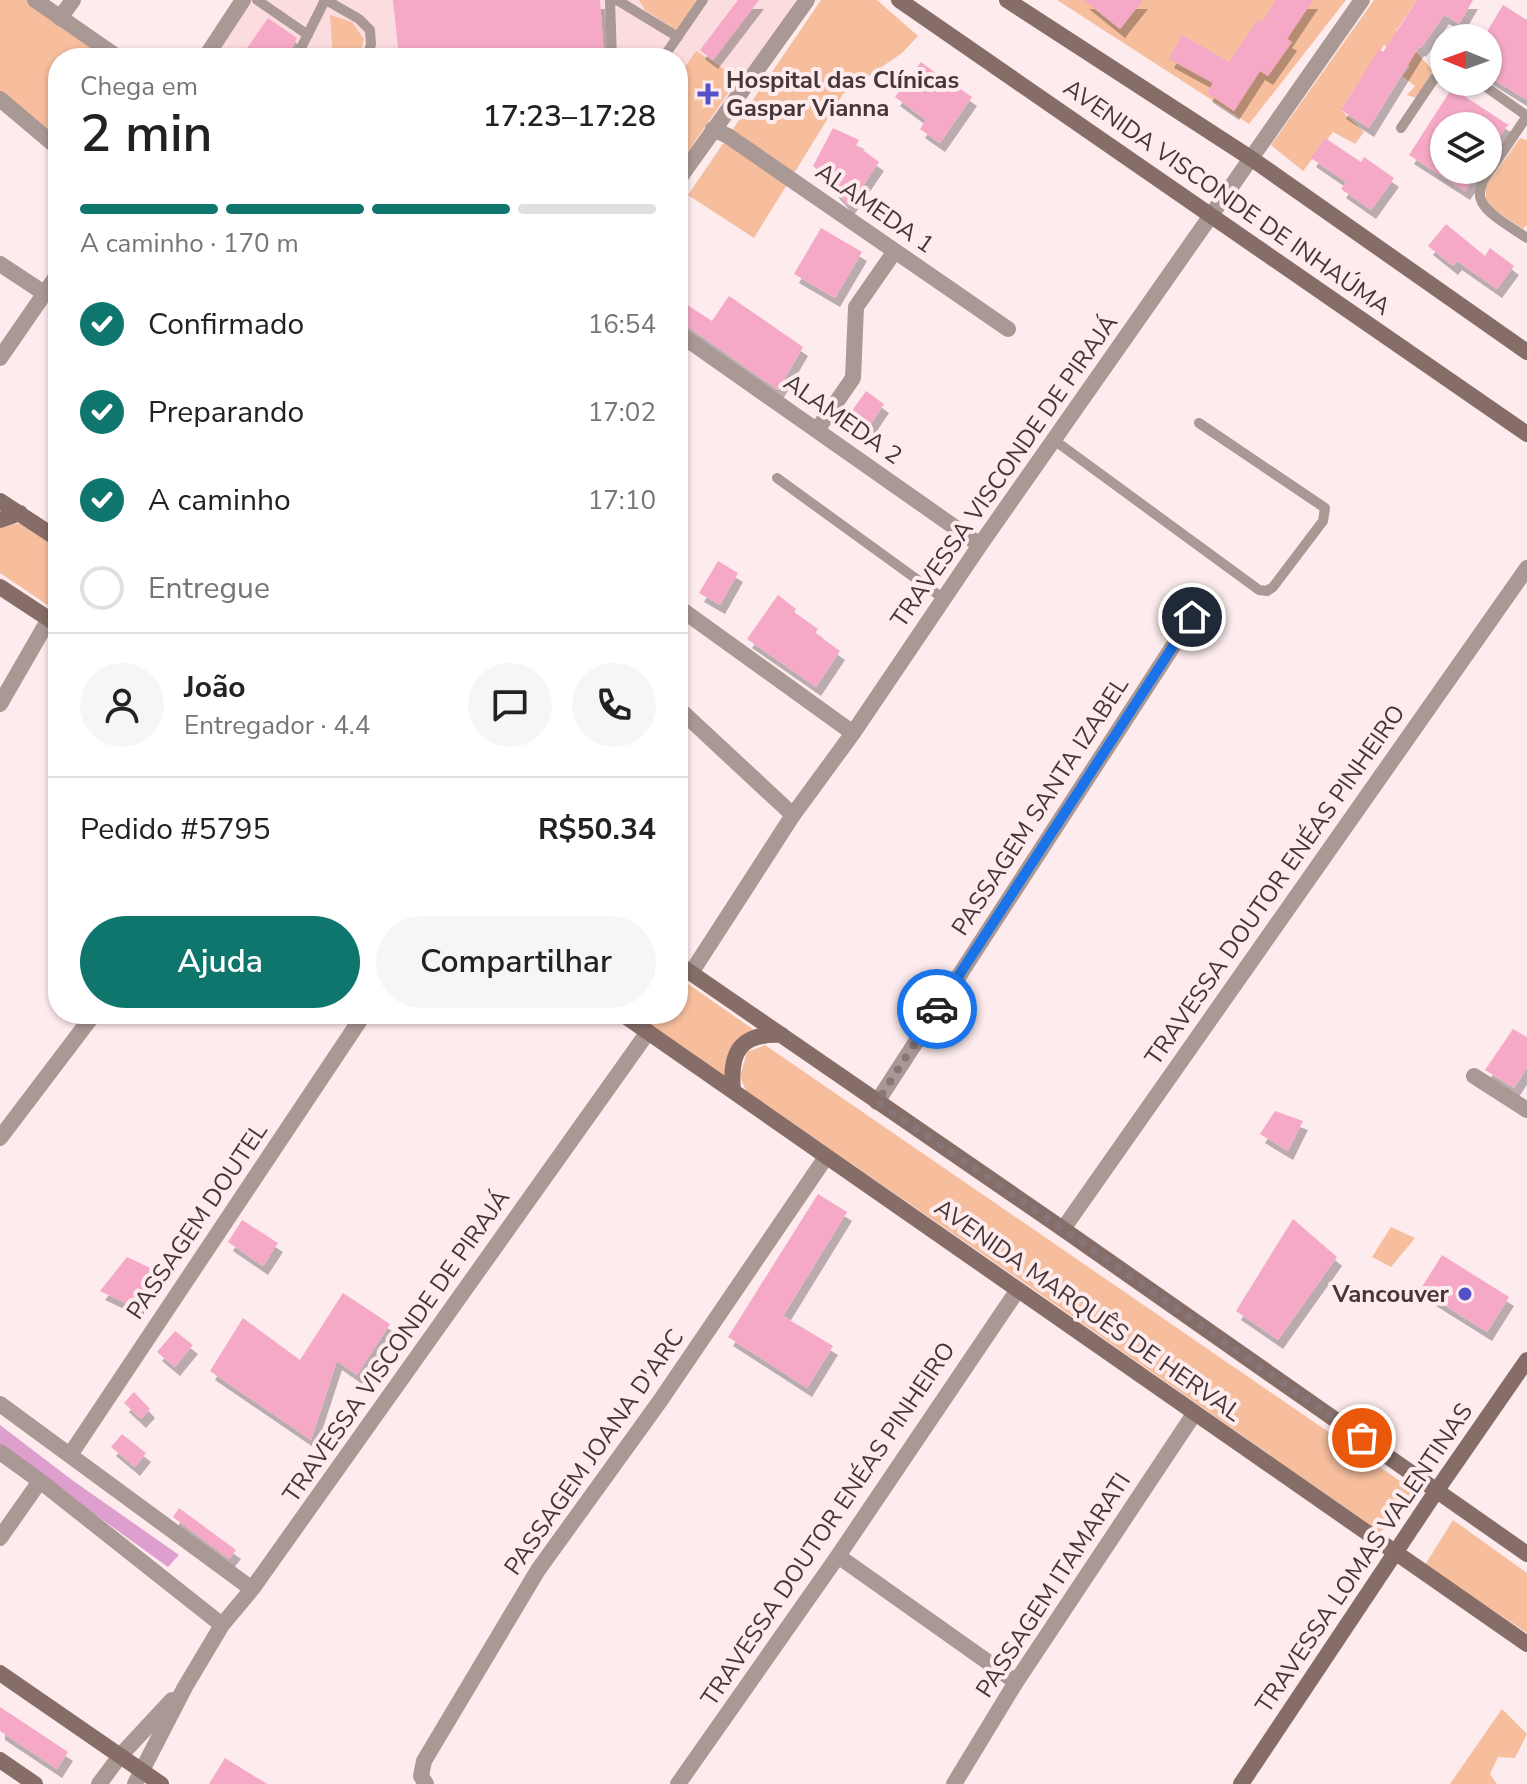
<!DOCTYPE html>
<html lang="pt">
<head>
<meta charset="utf-8">
<style>
	body { margin:0; font-family:"Nunito Sans",sans-serif; background:#f6f6f6; color:#222; height:100vh; display:flex; flex-direction:column; font-size:30px; white-space:nowrap }
	* { box-sizing:border-box; margin:0 }
	p { font-size:26px; color:#767676 }
	.icon { flex:none; width:44px; height:44px; fill:none; stroke:currentColor; stroke-width:2; stroke-linecap:round; stroke-linejoin:round }
	.map { position:relative; flex:1; overflow:hidden }
	.drawer { position:absolute; left:48px; top:48px; width:640px; height:976px; display:flex; flex-direction:column; background:#fff; border-radius:32px; box-shadow:0 2px 6px #0004 }
	.drawer>* { flex:none }
	.needle { width:52px; rotate:271deg }
	.controls { position:absolute; left:1430px; top:24px; display:grid; gap:16px }
	.controls a { display:grid; place-items:center; width:72px; height:72px; border-radius:50%; background:#fff; box-shadow:0 2px 6px #0004; font-size:40px }
	.pin { position:absolute; display:grid; place-items:center; width:68px; height:68px; color:#fff; margin:-34px; border:4px solid #fff; border-radius:50%; box-shadow:0 2px 8px #0007 }
	.courier { position:absolute; display:grid; place-items:center; width:80px; height:80px; margin:-40px; border:6px solid #1a73e8; border-radius:50%; background:#fff; color:#222; box-shadow:0 2px 10px #0007 }
	.head em { font-style:normal; font-weight:600 }
	.head div { display:flex; flex-direction:column-reverse }
	.head { display:flex; align-items:center; justify-content:space-between; height:136px; padding:0 32px }
	h1 { font-size:52px; font-weight:600; line-height:60px }
	.bar { display:grid; grid-template-columns:repeat(4,1fr); gap:12px 8px; align-content:center; height:96px; padding:0 32px }
	.bar i { height:10px; border-radius:6px; background:#e0e0e0 }
	.bar .active { background:#0f766e }
	.bar p { grid-column:span 4 }
	.line { display:flex; align-items:center; gap:20px; padding:0 32px; border-top:2px solid #e0e0e0 }
	.line div { flex:1 }
	.round { display:grid; place-items:center; flex:none; width:84px; height:84px; border-radius:42px; background:#f6f6f6 }
	ol { padding:0 32px; list-style:none }
	li { display:flex; align-items:center; gap:24px; height:88px }
	li p { margin-inline-start:auto }
	li .icon { padding:8px; border-radius:50%; background:#0f766e; color:#fff; stroke-width:4 }
	li:last-child { color:#767676 }
	li i { width:44px; height:44px; border:4px solid #e0e0e0; border-radius:50% }
	.cta { display:flex; gap:16px; margin-top:auto; padding:16px 32px }
	.cta a { flex:1; height:92px; border-radius:48px; background:#0f766e; color:#fff; font-size:32px; font-weight:600; line-height:92px; text-align:center }
	.cta a+a { background:#f6f6f6; color:#222 }
	.map>svg:first-child { display:block }
	.built { fill:#fcdddf }
	.green { fill:#f6be9d }
	.water { fill:#de9fce }
	.building { fill:#f5a9c6; filter:url(#shadow) }
	.lines { fill:none; stroke-linecap:round; stroke-linejoin:round }
	.lane { stroke:#a99894; stroke-width:10 }
	.street { stroke:#a99894; stroke-width:16 }
	.secondary { stroke:#866d68; stroke-width:16 }
	.done { stroke:#877577; stroke-width:8; stroke-dasharray:0 14.4 }
	.route { stroke:#1a73e8; stroke-width:10 }
	.poi-dot { fill:#5450c7; stroke:#fdebed; stroke-width:3 }
	.labels { text-anchor:middle; dominant-baseline:central; stroke-width:8; stroke-linejoin:round; paint-order:stroke }
	.poi-label { font-size:24px; font-weight:bold; fill:#473638; stroke:#fdebed; text-anchor:start }
	.street-label { font-size:24px; fill:#473638; stroke:#fdebed }
</style>
</head>
<body>
<div class="map">
<svg width="1527" height="1784" viewBox="0 0 1527 1784">
	<defs>
		<filter id="shadow"><feDropShadow dx="5" dy="9" stdDeviation="0" flood-color="#0004"/></filter>
	</defs>
	<rect width="100%" height="100%" fill="#fdebed"/>
	<path class="built" d="M243 0H807L678 180V58H205Z"/>
	<path class="green" d="M0 0H35L119 58H58V148L0 99Z
		M639 0H696L678 31 645 10Z
		M821 0H877L918 36 902 53 843 94 754 238 688 195Z
		M1057 0H1346L1249 124Z
		M1374 0H1417L1396 31 1433 70 1417 98 1407 95 1415 86 1402 76 1410 67 1384 45 1341 110 1364 132 1355 144 1333 132 1303 171 1271 145Z
		M330 15 352 22 364 39 359 58H333Z
		M696 51 738 78 678 166V77Z
		M1520 138 1527 140V225L1523 229 1493 209 1486 199V186Z
		M5 523 22 524 58 548V612L0 573V528Z
		M678 977 757 1032 727 1082 632 1014H678Z
		M765 1045 1413 1490 1404 1512 1380 1532 1023 1282 746 1091 740 1076 747 1052Z
		M1391 1227 1415 1238 1391 1267 1372 1257Z
		M1453 1520 1527 1573V1633L1425 1565Z
		M1502 1709 1527 1734 1515 1758 1498 1757 1490 1774 1497 1784H1450Z"/>
	<path class="water" d="M0 1425 72 1480 179 1555 168 1567 0 1446Z"/>
	<path class="building" d="M393 0H600L604 58H399Z
		M738 0H759L713 60 700 50Z
		M1084 0H1143L1120 29Z
		M1276 0H1313L1287 39 1292 42 1268 76 1260 71 1234 111 1207 93 1213 83 1169 59 1182 35 1229 62 1258 19 1262 22Z
		M1417 0H1473L1459 24 1444 15 1421 48 1419 47 1369 128 1341 110 1379 49 1383 52Z
		M1503 5 1527 20V100L1488 76V30Z
		M268 18 297 38 289 54 286 58H240Z
		M921 62 951 85 952 83 972 97 940 143 920 129 926 120 895 97Z
		M1452 88 1510 126H1507L1488 155V126H1444V170H1479L1465 191 1409 155Z
		M833 128 859 140 856 145 879 162 849 206 833 188 835 184 813 166Z
		M1325 138 1361 162 1364 157 1394 178 1371 210 1341 189 1346 182 1311 158Z
		M1446 224 1485 256 1490 248 1514 266 1497 289 1457 261 1453 266 1428 246Z
		M821 228 862 252 835 298 794 274Z
		M729 296 803 347 778 390 684 324 678 322V299L712 321Z
		M866 391 884 404 868 428 849 415Z
		M718 561 738 573 720 605 699 593Z
		M778 595 796 609 794 612 818 629 815 633 840 651 816 687 747 639Z
		M1513 1029 1527 1037V1068L1514 1088 1485 1070Z
		M1275 1111 1303 1121 1288 1151 1260 1134Z
		M818 1194 847 1212 783 1316 833 1346 807 1388 728 1337Z
		M1293 1219 1337 1257 1278 1340 1236 1311Z
		M242 1220 278 1243 263 1266 228 1242Z
		M1442 1255 1509 1297 1487 1332 1420 1290Z
		M127 1257 161 1273 141 1297 138 1309 100 1291Z
		M343 1293 390 1324 357 1375 337 1361 311 1440 210 1371 243 1318 300 1360Z
		M175 1331 193 1345 175 1367 157 1352Z
		M134 1392 150 1409 141 1419 124 1403Z
		M122 1434 146 1453 135 1467 111 1447Z
		M179 1508 236 1550 229 1559 173 1517Z
		M0 1707 68 1752 57 1769 0 1731Z
		M225 1758 267 1784H209Z"/>
	<g class="lines">
		<path class="lane" d="M257 0 308 35
			M326 0 359 19 370 30 371 44 367 58
			M610 0 612 58
			M617 0 678 37
			M296 58 325 0
			M663 58 703 0
			M1479 82 1527 116 1483 181C1481 187 1478 193 1481 200 1486 214 1514 229 1527 238
			M1401 128 1438 73 1444 68
			M1054 440 1259 590 1267 591 1273 587 1323 521 1325 508 1199 423
			M777 478 944 599"/>
		<path class="street" d="M35 0 119 58
			M60 18 73 0
			M205 58 243 0
			M0 99 58 148
			M713 129 728 136 1008 329
			M678 180 807 0
			M0 264 44 293
			M678 333 980 545
			M0 358 58 274
			M817 430 853 378 856 307 895 251
			M678 607 853 733
			M0 704 49 619
			M678 708 793 815
			M691 973 793 815 853 733 980 545 1362 0
			M1474 1076 1527 1110
			M877 1102 1192 617
			M0 1138 94 1014
			M1063 1229 1527 568
			M0 1404 252 1589
			M0 1452 40 1481 222 1625
			M70 1455 364 1014
			M0 1538 40 1481
			M838 1556 1016 1682
			M99 1784 120 1756 172 1700
			M135 1784 185 1687 222 1625 252 1589 648 1032
			M426 1784 421 1776 424 1761 538 1570 660 1401 826 1157
			M678 1784 838 1556 1017 1291
			M954 1784 1016 1682 1194 1414"/>
		<path class="secondary" d="M899 0 1527 434
			M1007 0 1252 159 1527 352
			M0 501 58 539
			M0 520 20 513
			M0 587 58 625
			M678 964 1063 1229 1527 1554
			M622 1014 1527 1644
			M733 1090C729 1050 742 1033 782 1035
			M0 1673 161 1784
			M0 1760 35 1784
			M1241 1784 1437 1490 1527 1360"/>
	</g>
	<g class="lines">
		<path class="done" d="M937 1009 877 1102 1063 1229 1362 1438"/>
		<path class="route" d="M937 1009 1192 617"/>
	</g>
	<g class="poi-dot">
		<path d="M704 82h8v8h8v8h-8v8h-8v-8h-8v-8h8z"/>
		<circle cx="1465" cy="1294" r="8"/>
	</g>
	<g class="labels">
		<g class="poi-label">
			<text x="726" y="80">Hospital das Clínicas<tspan x="726" dy="28">Gaspar Vianna</tspan></text>
			<text x="1449" y="1294" text-anchor="end">Vancouver</text>
		</g>
		<g class="street-label">
			<text transform="translate(1227 197) rotate(35)">AVENIDA VISCONDE DE INHAÚMA</text>
			<text transform="translate(875 208) rotate(35)">ALAMEDA 1</text>
			<text transform="translate(843 419) rotate(35)">ALAMEDA 2</text>
			<text transform="translate(1004 471) rotate(-55)">TRAVESSA VISCONDE DE PIRAJÁ</text>
			<text transform="translate(1040 806) rotate(-57)">PASSAGEM SANTA IZABEL</text>
			<text transform="translate(1275 885) rotate(-55)">TRAVESSA DOUTOR ENÉAS PINHEIRO</text>
			<text transform="translate(197 1221) rotate(-56)">PASSAGEM DOUTEL</text>
			<text transform="translate(1088 1310) rotate(35)">AVENIDA MARQUÊS DE HERVAL</text>
			<text transform="translate(396 1346) rotate(-55)">TRAVESSA VISCONDE DE PIRAJÁ</text>
			<text transform="translate(594 1452) rotate(-55)">PASSAGEM JOANA D'ARC</text>
			<text transform="translate(828 1524) rotate(-56)">TRAVESSA DOUTOR ENÉAS PINHEIRO</text>
			<text transform="translate(1364 1558) rotate(-56)">TRAVESSA LOMAS VALENTINAS</text>
			<text transform="translate(1053 1585) rotate(-57)">PASSAGEM ITAMARATI</text>
		</g>
	</g>
</svg>
<div class="controls">
<a><svg class="needle" viewBox="-14 -14 28 28"><path d="M0-13l5 13h-10z" fill="#e53935"/><path d="M0 13l5-13h-10z" fill="#767676"/></svg></a>
<a><svg class="icon" aria-label="layers" viewBox="0 0 24 24"><path d="M12 4l9 5-9 5-9-5zM3 14l9 5 9-5"/></svg></a>
</div>
<div class="pin" style="left:1362px;top:1438px;background:#ea580c"><svg class="icon" aria-label="bag" viewBox="0 0 24 24"><path d="M5 8h14l-1 12H6zM9 8a3 3 0 0 1 6 0"/></svg></div>
<div class="pin" style="left:1192px;top:617px;background:#1f2937"><svg class="icon" aria-label="home" viewBox="0 0 24 24"><path d="M3 11l9-7 9 7M6 9v11h12V9"/></svg></div>
<div class="courier" style="left:937px;top:1009px"><svg class="icon" aria-label="car" viewBox="0 0 24 24"><path d="M5 17H2v-5l4-1 3-4h7l3 4 3 1v5h-3M9 17h6M6 11h13"/><circle cx="7" cy="17" r="2"/><circle cx="17" cy="17" r="2"/></svg></div>
<section class="drawer">
<div class="head"><div><h1>2 min</h1><p>Chega em</p></div><em>17:23–17:28</em></div>
<div class="bar"><i class="active"></i><i class="active"></i><i class="active"></i><i></i><p>A caminho · 170 m</p></div>
<ol>
<li><svg class="icon" aria-label="check" viewBox="0 0 24 24"><path d="M5 12l5 5 9-10"/></svg>Confirmado<p>16:54</p></li>
<li><svg class="icon" aria-label="check" viewBox="0 0 24 24"><path d="M5 12l5 5 9-10"/></svg>Preparando<p>17:02</p></li>
<li><svg class="icon" aria-label="check" viewBox="0 0 24 24"><path d="M5 12l5 5 9-10"/></svg>A caminho<p>17:10</p></li>
<li><i></i>Entregue</li>
</ol>
<div class="line" style="height:144px"><a class="round"><svg class="icon" aria-label="person" viewBox="0 0 24 24"><circle cx="12" cy="8" r="4"/><path d="M4 21q1-7 8-7t8 7"/></svg></a><div><b>João</b><p>Entregador · 4.4</p></div><a class="round"><svg class="icon" aria-label="chat" viewBox="0 0 24 24"><path d="M4 5h16v11H9l-5 4z"/></svg></a><a class="round"><svg class="icon" aria-label="phone" viewBox="0 0 24 24"><path d="M5 4h4l2 5-3 2q2 4 5 5l2-3 5 2v4C11 20 4 13 5 4z"/></svg></a></div>
<div class="line" style="height:104px"><div>Pedido #5795</div><b>R$50.34</b></div>
<div class="cta"><a>Ajuda</a><a>Compartilhar</a></div>
</section>
</div>
</body>
</html>
